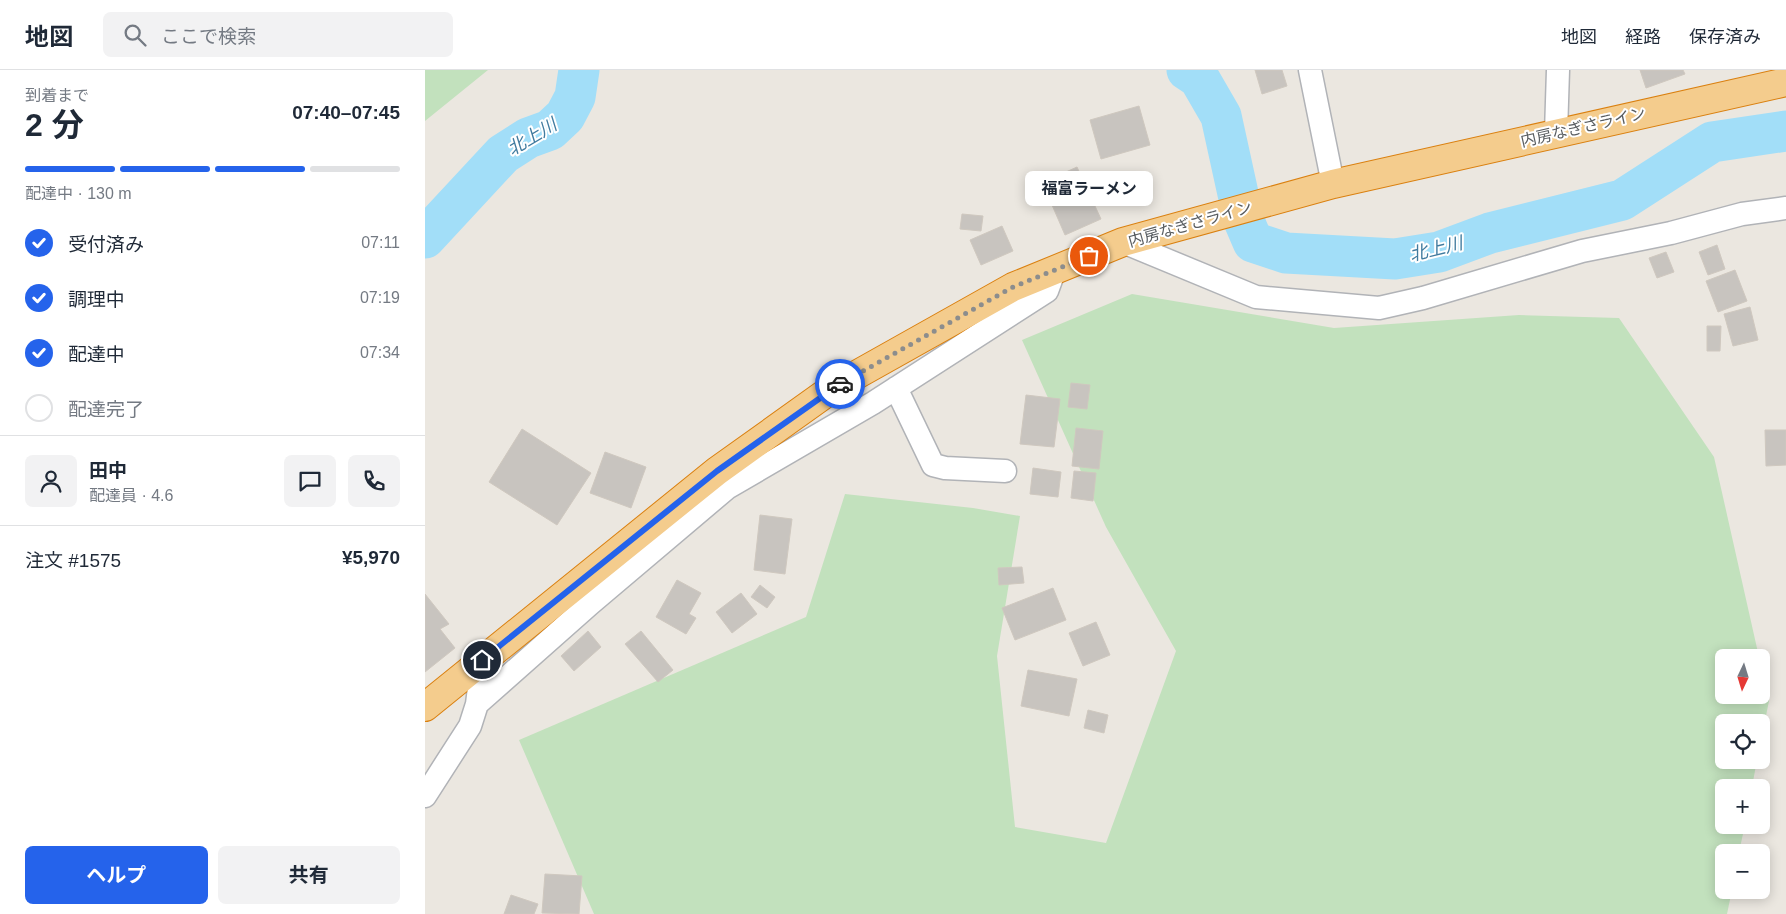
<!DOCTYPE html>
<html lang="ja">
<head>
<meta charset="utf-8">
<style>
	body { margin:0; font-family:Arial,"Noto Sans JP",sans-serif; background:#f2f2f3; color:#1f2937; height:100vh; display:flex; flex-direction:column; font-size:19px; white-space:nowrap }
	* { box-sizing:border-box; margin:0 }
	p { font-size:16px; color:#747a83 }
	.icon { flex:none; width:28px; height:28px; fill:none; stroke:currentColor; stroke-width:2; stroke-linecap:round; stroke-linejoin:round }
	.map { position:relative; flex:1; overflow:hidden }
	.drawer { display:flex; flex-direction:column; background:#fff; width:425px }
	.drawer>* { flex:none }
	.needle { width:32px; rotate:184deg }
	.buttons { position:absolute; left:1290px; top:579px; display:grid; gap:10px }
	.buttons a { display:grid; place-items:center; width:55px; height:55px; border-radius:8px; background:#fff; box-shadow:0 2px 12px #0003; font-size:25px }
	.pin { position:absolute; display:grid; place-items:center; width:42px; height:42px; color:#fff; margin:-21px; border:2px solid #fff; border-radius:50%; box-shadow:0 1px 5px #0007 }
	.courier { position:absolute; display:grid; place-items:center; width:50px; height:50px; margin:-25px; border:4px solid #2563eb; border-radius:50%; background:#fff; color:#222; box-shadow:0 1px 6px #0007 }
	.bubble { position:absolute; height:35px; border-radius:8px; background:#fff; box-shadow:0 2px 12px #0003; font-size:16px; font-weight:700; line-height:35px; text-align:center }
	.overview em { font-style:normal; font-weight:700 }
	.overview div { display:flex; flex-direction:column-reverse }
	.overview { display:flex; align-items:center; justify-content:space-between; height:85px; padding:0 25px }
	h1 { font-size:32px; font-weight:700; line-height:38px }
	.bar { display:grid; grid-template-columns:repeat(4,1fr); gap:8px 5px; align-content:center; height:60px; padding:0 25px }
	.bar i { height:6px; border-radius:4px; background:#e0e1e3 }
	.bar .on { background:#2563eb }
	.bar p { grid-column:span 4 }
	.line { display:flex; align-items:center; gap:12px; padding:0 25px; border-top:1px solid #e0e1e3 }
	.line div { flex:1 }
	.round { display:grid; place-items:center; flex:none; width:52px; height:52px; border-radius:8px; background:#f2f2f3 }
	ol { padding:0 25px; list-style:none }
	li { display:flex; align-items:center; gap:15px; height:55px }
	li p { margin-inline-start:auto }
	li .icon { padding:5px; border-radius:50%; background:#2563eb; color:#fff; stroke-width:4 }
	li:last-child { color:#747a83 }
	li i { width:28px; height:28px; border:2px solid #e0e1e3; border-radius:50% }
	.action { display:flex; gap:10px; margin-top:auto; padding:10px 25px }
	.action a { flex:1; height:58px; border-radius:8px; background:#2563eb; color:#fff; font-size:20px; font-weight:700; line-height:58px; text-align:center }
	.action a+a { background:#f2f2f3; color:#1f2937 }
	header { display:flex; align-items:center; gap:30px; box-sizing:border-box; height:70px; padding:0 25px; background:#fff; border-bottom:1px solid #e0e1e3 }
	header strong { font-size:24px }
	nav { display:flex; gap:28px; margin-inline-start:auto; font-size:18px }
	.search { width:350px; height:45px; background:#f2f2f3; display:flex; align-items:center; gap:12px; box-sizing:border-box; padding:0 18px; border-radius:8px; color:#747a83; font-size:19px }
	main { display:flex; flex:1; min-height:0 }
	.map>svg:first-child { display:block }
	.green { fill:#c2e1bd }
	.lines { fill:none; stroke-linecap:round; stroke-linejoin:round }
	.river { stroke:#a2def8; stroke-width:41 }
	.building { fill:#c8c4bf; stroke:#cfc8bf }
	.minor-casing { stroke:#b1b3b7; stroke-width:25 }
	.highway-casing { stroke:#da8010; stroke-width:30 }
	.minor { stroke:#fff; stroke-width:22 }
	.highway { stroke:#f4cc8d; stroke-width:28 }
	.done { stroke:#8c8d8d; stroke-width:5; stroke-dasharray:0 9 }
	.route { stroke:#2563eb; stroke-width:6 }
	.labels { text-anchor:middle; dominant-baseline:central; stroke-width:4; stroke-linejoin:round; paint-order:stroke }
	.street-label { font-size:16px; fill:#595d60; stroke:#fff }
	.water-label { font-size:18px; font-style:italic; fill:#407b9f; stroke:#fff }
</style>
</head>
<body>
<header>
<strong>地図</strong>
<div class="search"><svg class="icon" aria-label="search" viewBox="0 0 24 24"><circle cx="10" cy="10" r="6"/><path d="M15 15l6 6"/></svg>ここで検索</div>
<nav><a>地図</a><a>経路</a><a>保存済み</a></nav>
</header>
<main>
<section class="drawer">
<div class="overview"><div><h1>2 分</h1><p>到着まで</p></div><em>07:40–07:45</em></div>
<div class="bar"><i class="on"></i><i class="on"></i><i class="on"></i><i></i><p>配達中 · 130 m</p></div>
<ol>
<li><svg class="icon" aria-label="check" viewBox="0 0 24 24"><path d="M5 12l5 5 9-10"/></svg>受付済み<p>07:11</p></li>
<li><svg class="icon" aria-label="check" viewBox="0 0 24 24"><path d="M5 12l5 5 9-10"/></svg>調理中<p>07:19</p></li>
<li><svg class="icon" aria-label="check" viewBox="0 0 24 24"><path d="M5 12l5 5 9-10"/></svg>配達中<p>07:34</p></li>
<li><i></i>配達完了</li>
</ol>
<div class="line" style="height:90px"><a class="round"><svg class="icon" aria-label="person" viewBox="0 0 24 24"><circle cx="12" cy="8" r="4"/><path d="M4 21q1-7 8-7t8 7"/></svg></a><div><b>田中</b><p>配達員 · 4.6</p></div><a class="round"><svg class="icon" aria-label="chat" viewBox="0 0 24 24"><path d="M4 5h16v11H9l-5 4z"/></svg></a><a class="round"><svg class="icon" aria-label="phone" viewBox="0 0 24 24"><path d="M5 4h4l2 5-3 2q2 4 5 5l2-3 5 2v4C11 20 4 13 5 4z"/></svg></a></div>
<div class="line" style="height:65px"><div>注文 #1575</div><b>¥5,970</b></div>
<div class="action"><a>ヘルプ</a><a>共有</a></div>
</section>
<div class="map">
<svg width="1361" height="844" viewBox="0 0 1361 844">
	<rect width="100%" height="100%" fill="#ebe7e0"/>
	<path class="green" d="M0 0H63L0 51Z
		M707 224 909 258 1094 245 1194 248 1289 387 1334 587 1299 588V625H1336V596L1344 631 1336 670V652H1299V690H1332L1327 717 1299 718V755H1320L1314 782H1299V820H1307L1302 844H169L94 670 381 547 420 424 548 438 595 446 572 586 590 757 681 773 751 581 681 457 597 270Z"/>
	<g class="lines">
		<path class="river" d="M762 0 774 8 796 46 819 151 828 172 861 183 970 189 1014 182 1065 163 1197 130 1287 72 1361 61
			M0 168 78 84 103 68 125 60 140 46 150 27 154 0"/>
	</g>
	<path class="building" d="M830 0H857L862 16 837 24Z
		M1215 0H1258L1260 4 1221 18Z
		M714 36 725 75 676 89 665 50Z
		M652 97 676 149 640 165 627 135 631 133 621 111Z
		M537 144 558 146 556 161 535 159Z
		M577 156 588 181 556 195 545 170Z
		M1292 175 1300 199 1283 205 1274 182Z
		M1241 182 1249 202 1232 208 1224 188Z
		M1310 200 1322 231 1293 242 1281 211Z
		M1325 237 1333 270 1308 276 1299 244Z
		M1282 256H1296L1295 281H1282Z
		M646 313 665 315 662 339 643 337Z
		M601 325 635 329 629 377 595 374Z
		M651 358 678 361 674 399 647 396Z
		M97 359 166 403 132 455 64 412Z
		M1340 360H1361V395L1341 396Z
		M180 382 221 397 206 438 165 423Z
		M608 398 636 402 633 427 605 424Z
		M649 401 671 403 668 431 646 428Z
		M335 445 367 449 360 504 329 500Z
		M597 497 599 513 574 515 573 498Z
		M252 510 276 523 264 544 271 548 261 564 231 547Z
		M335 515 350 527 342 538 326 527Z
		M628 518 641 550 590 570 577 538Z
		M316 523 332 544 307 563 291 542Z
		M0 524 24 554 15 559 30 578 0 602Z
		M671 552 685 585 658 596 644 563Z
		M163 561 176 577 149 601 136 586Z
		M216 561 248 600 233 612 200 574Z
		M603 600 652 609 644 646 596 636Z
		M663 640 683 645 679 663 659 658Z
		M120 804 157 806 154 844 117 843Z
		M86 825 113 834 109 844H79Z"/>
	<g class="lines">
		<defs>
			<path id="minor" d="M885 0 908 114
				M1131 63 1133 0
				M698 172 831 227 954 238 998 228 1157 181 1246 163 1317 144 1361 138
				M471 318 508 395 520 398 580 401
				M52 634 165 534 302 418 448 333 622 221 630 199
				M0 726 45 656 52 634 54 618"/>
			<path id="highway" d="M0 637 292 401 408 318 588 217 698 172 908 114 1361 12"/>
		</defs>
		<use href="#minor" class="minor-casing"/>
		<use href="#highway" class="highway-casing"/>
		<use href="#minor" class="minor"/>
		<use href="#highway" class="highway"/>
	</g>
	<g class="lines">
		<path class="done" d="M415 314 588 217 664 186"/>
		<path class="route" d="M57 590 292 401 415 314"/>
	</g>
	<g class="labels">
		<g class="street-label">
			<text transform="translate(1158 57) rotate(-13)">内房なぎさライン</text>
			<text transform="translate(765 154) rotate(-16)">内房なぎさライン</text>
		</g>
		<g class="water-label">
			<text transform="translate(107 67) rotate(-31)">北上川</text>
			<text transform="translate(1011 179) rotate(-14)">北上川</text>
		</g>
	</g>
</svg>
<div class="buttons">
<a><svg class="needle" viewBox="-14 -14 28 28"><path d="M0-13l5 13h-10z" fill="#e53935"/><path d="M0 13l5-13h-10z" fill="#747a83"/></svg></a>
<a><svg class="icon" aria-label="locate" viewBox="0 0 24 24"><circle cx="12" cy="12" r="6"/><path d="M12 2v4M12 18v4M2 12h4M18 12h4"/></svg></a>
<a>+</a>
<a>−</a>
</div>
<div class="pin" style="left:664px;top:186px;background:#ea580c"><svg class="icon" aria-label="bag" viewBox="0 0 24 24"><path d="M5 8h14l-1 12H6zM9 8a3 3 0 0 1 6 0"/></svg></div>
<div class="pin" style="left:57px;top:590px;background:#1f2937"><svg class="icon" aria-label="home" viewBox="0 0 24 24"><path d="M3 11l9-7 9 7M6 9v11h12V9"/></svg></div>
<div class="courier" style="left:415px;top:314px"><svg class="icon" aria-label="car" viewBox="0 0 24 24"><path d="M5 17H2v-5l4-1 3-4h7l3 4 3 1v5h-3M9 17h6M6 11h13"/><circle cx="7" cy="17" r="2"/><circle cx="17" cy="17" r="2"/></svg></div>
<div class="bubble" style="left:600px;top:101px;width:128px">福富ラーメン</div>
</div>
</main>
</body>
</html>
